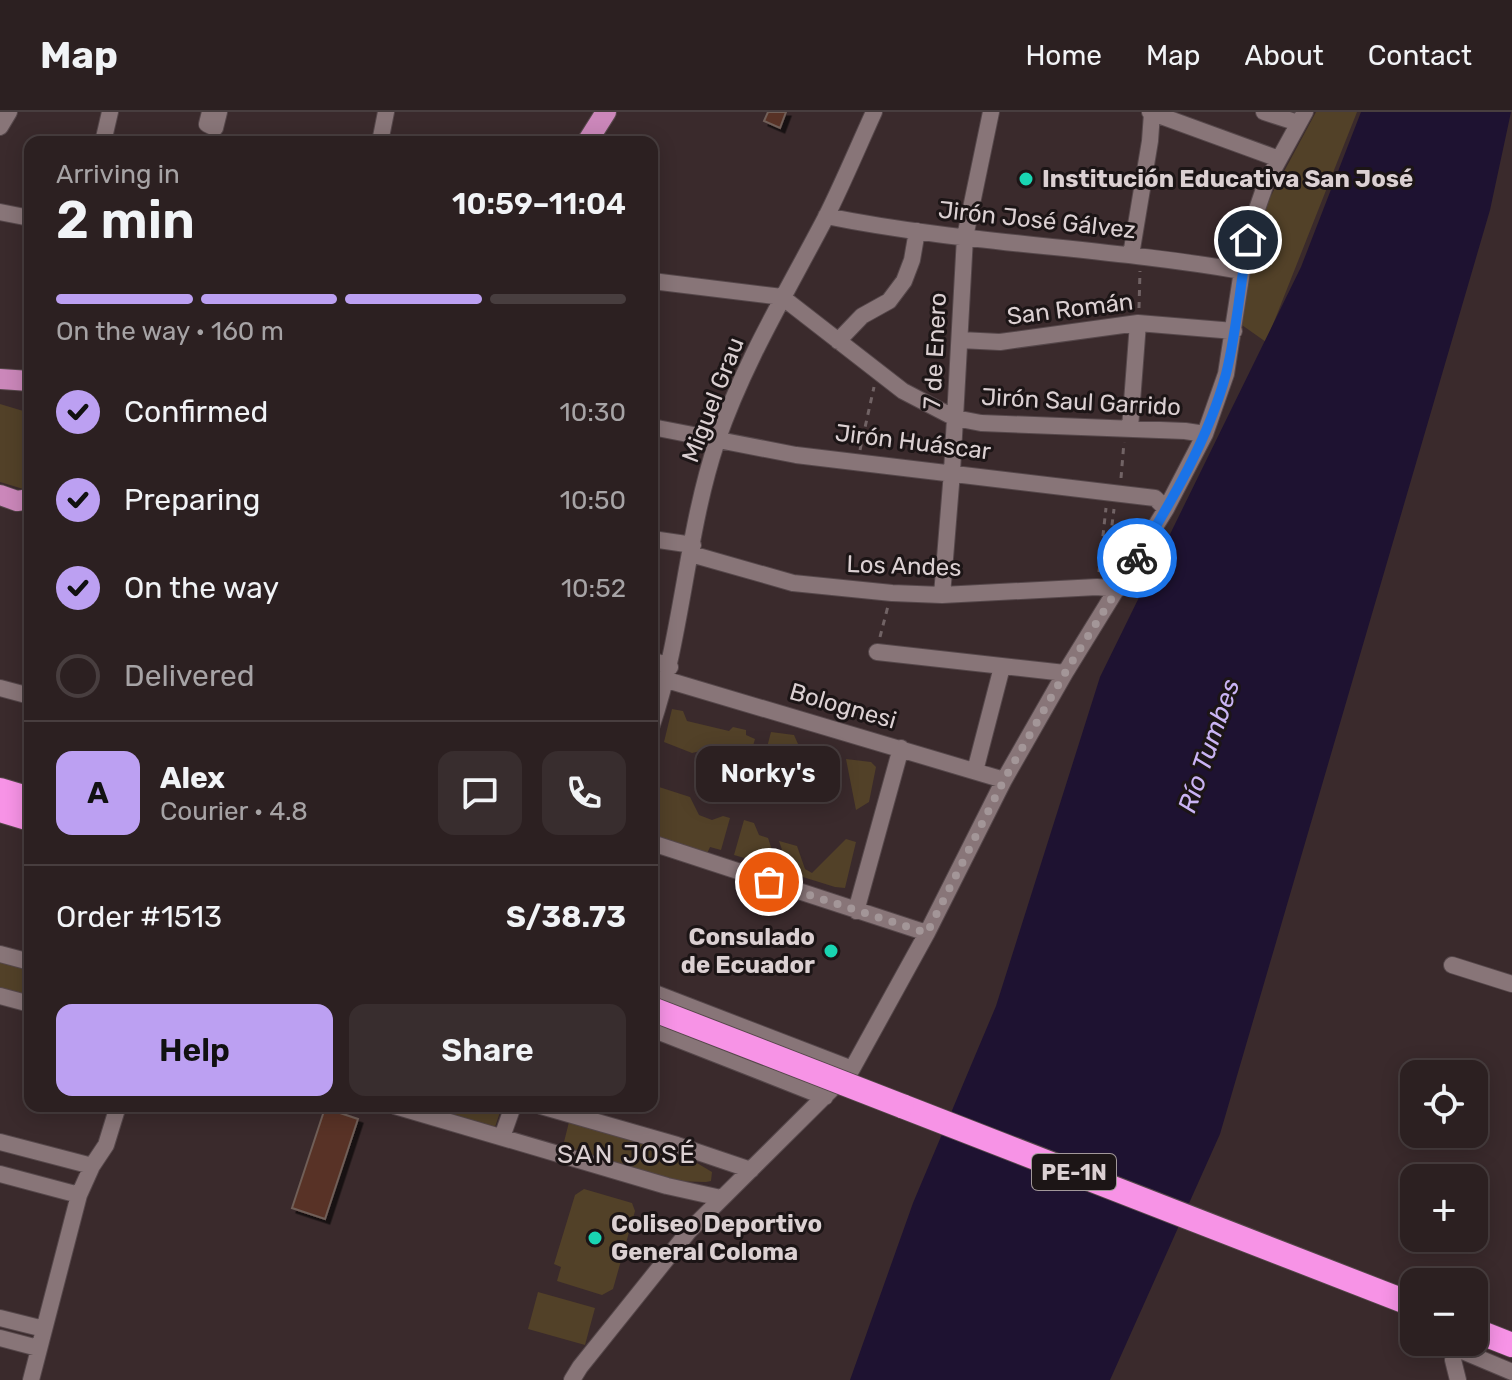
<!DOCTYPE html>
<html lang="en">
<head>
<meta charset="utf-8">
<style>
	body { margin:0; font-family:Rubik,sans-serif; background:#382d2e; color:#f1f3f6; height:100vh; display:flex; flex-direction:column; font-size:30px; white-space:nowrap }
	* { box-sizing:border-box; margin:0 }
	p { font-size:26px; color:#a6a3a5 }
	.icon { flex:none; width:44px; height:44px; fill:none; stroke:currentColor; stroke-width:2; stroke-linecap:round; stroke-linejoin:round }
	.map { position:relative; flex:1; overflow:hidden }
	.side { position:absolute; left:24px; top:24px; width:634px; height:976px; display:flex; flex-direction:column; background:#2c2021; border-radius:16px; box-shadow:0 4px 20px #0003,0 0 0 2px #483e3f }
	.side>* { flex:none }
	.buttons { position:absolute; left:1400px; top:948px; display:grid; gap:16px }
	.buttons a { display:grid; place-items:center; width:88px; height:88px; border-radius:16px; background:#2c2021; box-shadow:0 4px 20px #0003,0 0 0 2px #483e3f; font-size:40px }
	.pin { position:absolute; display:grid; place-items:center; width:68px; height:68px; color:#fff; margin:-34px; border:4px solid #fff; border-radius:50%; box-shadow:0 2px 8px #0007 }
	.courier { position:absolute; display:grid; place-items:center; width:80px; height:80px; margin:-40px; border:6px solid #1a73e8; border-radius:50%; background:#fff; color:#222; box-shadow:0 2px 10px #0007 }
	.bubble { position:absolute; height:56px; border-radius:16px; background:#2c2021; box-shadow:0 4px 20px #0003,0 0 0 2px #483e3f; font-size:26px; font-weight:600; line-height:56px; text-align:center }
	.headline em { font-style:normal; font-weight:600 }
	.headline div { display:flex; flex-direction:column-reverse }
	.headline { display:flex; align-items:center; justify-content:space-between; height:136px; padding:0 32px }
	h1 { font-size:52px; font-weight:600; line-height:60px }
	.bar { display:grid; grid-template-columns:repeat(4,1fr); gap:12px 8px; align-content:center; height:96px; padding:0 32px }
	.bar i { height:10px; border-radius:6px; background:#483e3f }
	.bar .current { background:#bca0f2 }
	.bar p { grid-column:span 4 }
	.line { display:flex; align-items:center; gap:20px; padding:0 32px; border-top:2px solid #483e3f }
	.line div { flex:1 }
	.round { display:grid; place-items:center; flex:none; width:84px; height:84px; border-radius:16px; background:#382d2e }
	ol { padding:0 32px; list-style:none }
	li { display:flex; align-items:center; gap:24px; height:88px }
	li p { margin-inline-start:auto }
	li .icon { padding:8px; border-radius:50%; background:#bca0f2; color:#111; stroke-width:4 }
	li:last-child { color:#a6a3a5 }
	li i { width:44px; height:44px; border:4px solid #483e3f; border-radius:50% }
	.button { display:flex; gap:16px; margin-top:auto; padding:16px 32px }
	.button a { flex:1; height:92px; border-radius:16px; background:#bca0f2; color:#111; font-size:32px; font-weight:600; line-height:92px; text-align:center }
	.button a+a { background:#382d2e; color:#f1f3f6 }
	header { display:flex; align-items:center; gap:48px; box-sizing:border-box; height:112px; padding:0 40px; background:#2c2021; border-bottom:2px solid #483e3f }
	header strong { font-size:38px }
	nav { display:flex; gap:44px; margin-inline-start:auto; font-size:28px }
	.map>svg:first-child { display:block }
	.green { fill:#524128 }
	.water { fill:#1e1231 }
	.building { fill:#593325; stroke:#705e58; stroke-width:2; filter:url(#shadow) }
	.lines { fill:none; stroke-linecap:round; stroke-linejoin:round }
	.minor-casing { stroke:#55474a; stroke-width:18 }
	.major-casing { stroke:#55474a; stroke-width:22 }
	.highway-casing { stroke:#55474a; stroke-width:26 }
	.path { stroke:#716365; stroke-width:3; stroke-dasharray:6 6; stroke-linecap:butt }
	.minor { stroke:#887578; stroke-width:16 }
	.major { stroke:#cb87ba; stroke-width:20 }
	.highway { stroke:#f793e6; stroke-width:24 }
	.highway-bridge-casing { stroke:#55474a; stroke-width:26; stroke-linecap:butt }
	.highway-bridge { stroke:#f793e6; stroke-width:24 }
	.done { stroke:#a39698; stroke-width:8; stroke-dasharray:0 14.4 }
	.route { stroke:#1a73e8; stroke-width:10 }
	.poi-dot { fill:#19d5b2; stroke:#1c1516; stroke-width:3 }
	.labels { text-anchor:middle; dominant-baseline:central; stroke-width:6; stroke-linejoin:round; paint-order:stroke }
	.shield { fill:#1c1516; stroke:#a2989a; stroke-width:2 }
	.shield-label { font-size:22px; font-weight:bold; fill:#dbd0d2 }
	.poi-label { font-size:24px; font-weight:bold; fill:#dbd0d2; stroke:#1c1516; text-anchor:start }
	.street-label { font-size:24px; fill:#dbd0d2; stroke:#1c1516 }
	.water-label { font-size:26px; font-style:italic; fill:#cab4f4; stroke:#1c1516 }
	.neighbourhood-label { font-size:26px; letter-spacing:2px; fill:#dbd0d2; stroke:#1c1516 }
</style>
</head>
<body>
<header>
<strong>Map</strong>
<nav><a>Home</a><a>Map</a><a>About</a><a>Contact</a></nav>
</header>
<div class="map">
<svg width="1512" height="1268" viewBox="0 0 1512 1268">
	<defs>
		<filter id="shadow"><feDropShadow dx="4.5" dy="4.5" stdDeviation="0" flood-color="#0009"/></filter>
	</defs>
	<rect width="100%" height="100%" fill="#3a2a2c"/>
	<path class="green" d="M1316 0H1357L1266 230 1239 211 1260 104Z
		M0 292 30 301V379L0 370Z
		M672 597 683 599 687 609 729 619 733 615 746 618V623L755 627 746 658 734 654 735 640 712 636 692 641 664 630Z
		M771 620 794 623 798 632 818 638 815 652 779 661 776 665 760 662Z
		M846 647 871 650 876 655 869 690 856 698Z
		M659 675 690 685 699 703 712 708 723 704 730 706 721 738 710 735 706 744 652 727V679Z
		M744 708 754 711 759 723 768 726 778 756 734 743Z
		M846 727 856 730 845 776 835 775 790 761 779 729 797 734 805 757 812 761Z
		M0 850 30 858V888L0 880Z
		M420 994H502L495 1015Z
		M569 1010 680 1041 712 1060 711 1069 706 1070 670 1069 562 1038Z
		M584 1077 632 1091 635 1099 613 1177 602 1183 557 1169 561 1155 554 1152 575 1083Z
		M538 1180 595 1196 585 1233 528 1217Z"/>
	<path class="water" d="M1361 0H1511L1490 98 1220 1022 1110 1268H850L913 1091 996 894 1100 565 1301 155Z"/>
	<path class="building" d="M768 0H786L780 16 764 9Z
		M325 996 358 1007 325 1107 292 1096Z"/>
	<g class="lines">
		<defs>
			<path id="minor" d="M210 0 207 12 215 16 219 0
				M1150 0 1279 47
				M1264 0 1298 11
				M0 15 9 0
				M103 30 110 0
				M380 30 386 0
				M0 100 30 106
				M826 104C963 132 1104 135 1242 159
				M1131 143 1150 29 1152 1
				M652 169 782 185 903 279 955 306 981 311 1185 319 1205 322
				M960 228 1000 230 1138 211 1234 219
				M838 229 862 204 889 189 904 169 912 148 917 119
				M652 315 796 343 1155 386 1166 397
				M1130 316 1138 211
				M652 427 693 433
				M691 442 793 471 892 481 942 483 1097 475 1118 477
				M942 483 952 360 965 125 991 0
				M877 540 1065 561
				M652 548 670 555
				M667 568 1004 668
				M0 576 30 584
				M652 613C683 521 686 421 717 329 744 250 788 178 826 105 843 71 858 35 874 0
				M975 659 1002 555
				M652 731 927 821
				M856 799 901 636
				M0 842 30 850
				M1452 853 1512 872
				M652 880 852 957
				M0 884 30 892
				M652 917 825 985
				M395 994 667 1074 721 1086
				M541 994 677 1033 751 1058
				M502 1025 513 994
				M0 1030 92 1054
				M0 1062 79 1083
				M0 1206 44 1217
				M0 1226 38 1236
				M1456 1230 1453 1248 1458 1268
				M1455 1236 1512 1260
				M31 1268 79 1083 92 1054 106 1033 118 994
				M572 1268 580 1255 689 1119 852 957 927 821 1004 668 1065 561 1166 397 1205 322 1226 262 1242 159 1256 100 1266 71 1305 0"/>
			<path id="major" d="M587 30 606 0
				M0 267 30 269
				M0 383 17 389 30 387"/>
			<path id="highway" d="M0 678 30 687
				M0 698 30 707
				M902 994 1414 1193
				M1474 1218 1512 1233"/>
		</defs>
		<use href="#minor" class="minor-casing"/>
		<use href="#major" class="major-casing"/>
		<use href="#highway" class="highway-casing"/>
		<path class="path" d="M1139 196 1140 159
			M860 338 874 275
			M1121 366 1124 330
			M1099 460 1106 396
			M1106 461 1114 397
			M880 525 888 494"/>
		<use href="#minor" class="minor"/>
		<use href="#major" class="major"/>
		<use href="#highway" class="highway"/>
		<defs>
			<path id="highway-bridge" d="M652 897 902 994"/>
		</defs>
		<use href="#highway-bridge" class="highway-bridge-casing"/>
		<use href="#highway-bridge" class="highway-bridge"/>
	</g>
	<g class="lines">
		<path class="done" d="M769 770 927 821 1004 668 1065 561 1137 446"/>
		<path class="route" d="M1137 446C1172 388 1208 328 1226 262 1237 219 1240 172 1248 128"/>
	</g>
	<g class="poi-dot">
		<circle cx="1026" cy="67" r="8"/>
		<circle cx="831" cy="839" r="8"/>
		<circle cx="595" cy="1126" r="8"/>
	</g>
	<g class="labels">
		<rect class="shield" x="1032" y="1042" width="84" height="36" rx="6"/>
		<g class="shield-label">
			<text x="1074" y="1060">PE-1N</text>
		</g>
		<g class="poi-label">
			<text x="1042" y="67">Institución Educativa San José</text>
			<text x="815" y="825" text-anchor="end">Consulado<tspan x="815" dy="28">de Ecuador</tspan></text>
			<text x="611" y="1112">Coliseo Deportivo<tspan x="611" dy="28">General Coloma</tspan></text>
		</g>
		<g class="street-label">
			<text transform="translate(1037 108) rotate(6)">Jirón José Gálvez</text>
			<text transform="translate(1070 197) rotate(-7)">San Román</text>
			<text transform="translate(935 239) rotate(-87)">7 de Enero</text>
			<text transform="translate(713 288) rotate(-69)">Miguel Grau</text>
			<text transform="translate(1081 290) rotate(3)">Jirón Saul Garrido</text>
			<text transform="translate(913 330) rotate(7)">Jirón Huáscar</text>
			<text transform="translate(904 454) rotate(2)">Los Andes</text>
			<text transform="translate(843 594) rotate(16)">Bolognesi</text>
		</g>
		<g class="water-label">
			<text transform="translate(1209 634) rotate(-71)">Río Tumbes</text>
		</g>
		<g class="neighbourhood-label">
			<text x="627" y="1042">SAN JOSÉ</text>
		</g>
	</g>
</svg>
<div class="buttons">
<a><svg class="icon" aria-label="locate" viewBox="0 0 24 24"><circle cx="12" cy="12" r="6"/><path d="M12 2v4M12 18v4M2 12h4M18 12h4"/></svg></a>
<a>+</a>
<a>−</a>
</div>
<div class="pin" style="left:769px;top:770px;background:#ea580c"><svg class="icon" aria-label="bag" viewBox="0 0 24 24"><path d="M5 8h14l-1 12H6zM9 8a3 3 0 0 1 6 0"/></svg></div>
<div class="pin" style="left:1248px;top:128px;background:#1f2937"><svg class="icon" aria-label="home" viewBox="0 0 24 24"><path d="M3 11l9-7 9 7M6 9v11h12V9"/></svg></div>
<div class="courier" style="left:1137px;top:446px"><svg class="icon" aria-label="bike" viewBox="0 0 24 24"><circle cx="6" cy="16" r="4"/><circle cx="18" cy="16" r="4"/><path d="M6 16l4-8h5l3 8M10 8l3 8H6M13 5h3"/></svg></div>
<div class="bubble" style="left:696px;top:634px;width:144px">Norky's</div>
<section class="side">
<div class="headline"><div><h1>2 min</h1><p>Arriving in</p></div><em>10:59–11:04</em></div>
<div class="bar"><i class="current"></i><i class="current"></i><i class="current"></i><i></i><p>On the way · 160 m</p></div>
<ol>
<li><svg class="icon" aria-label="check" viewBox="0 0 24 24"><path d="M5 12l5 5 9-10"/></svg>Confirmed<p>10:30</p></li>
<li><svg class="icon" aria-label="check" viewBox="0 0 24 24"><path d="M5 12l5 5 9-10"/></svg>Preparing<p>10:50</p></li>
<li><svg class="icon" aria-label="check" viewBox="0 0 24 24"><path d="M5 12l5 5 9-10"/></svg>On the way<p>10:52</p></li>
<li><i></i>Delivered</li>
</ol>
<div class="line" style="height:144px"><b class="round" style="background:#bca0f2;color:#111">A</b><div><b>Alex</b><p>Courier · 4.8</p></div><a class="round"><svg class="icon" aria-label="chat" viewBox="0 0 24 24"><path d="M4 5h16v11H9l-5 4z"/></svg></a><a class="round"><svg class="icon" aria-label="phone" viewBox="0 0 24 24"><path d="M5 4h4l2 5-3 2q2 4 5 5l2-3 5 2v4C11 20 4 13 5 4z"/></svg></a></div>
<div class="line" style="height:104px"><div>Order #1513</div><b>S/38.73</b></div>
<div class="button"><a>Help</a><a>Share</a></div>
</section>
</div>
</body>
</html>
